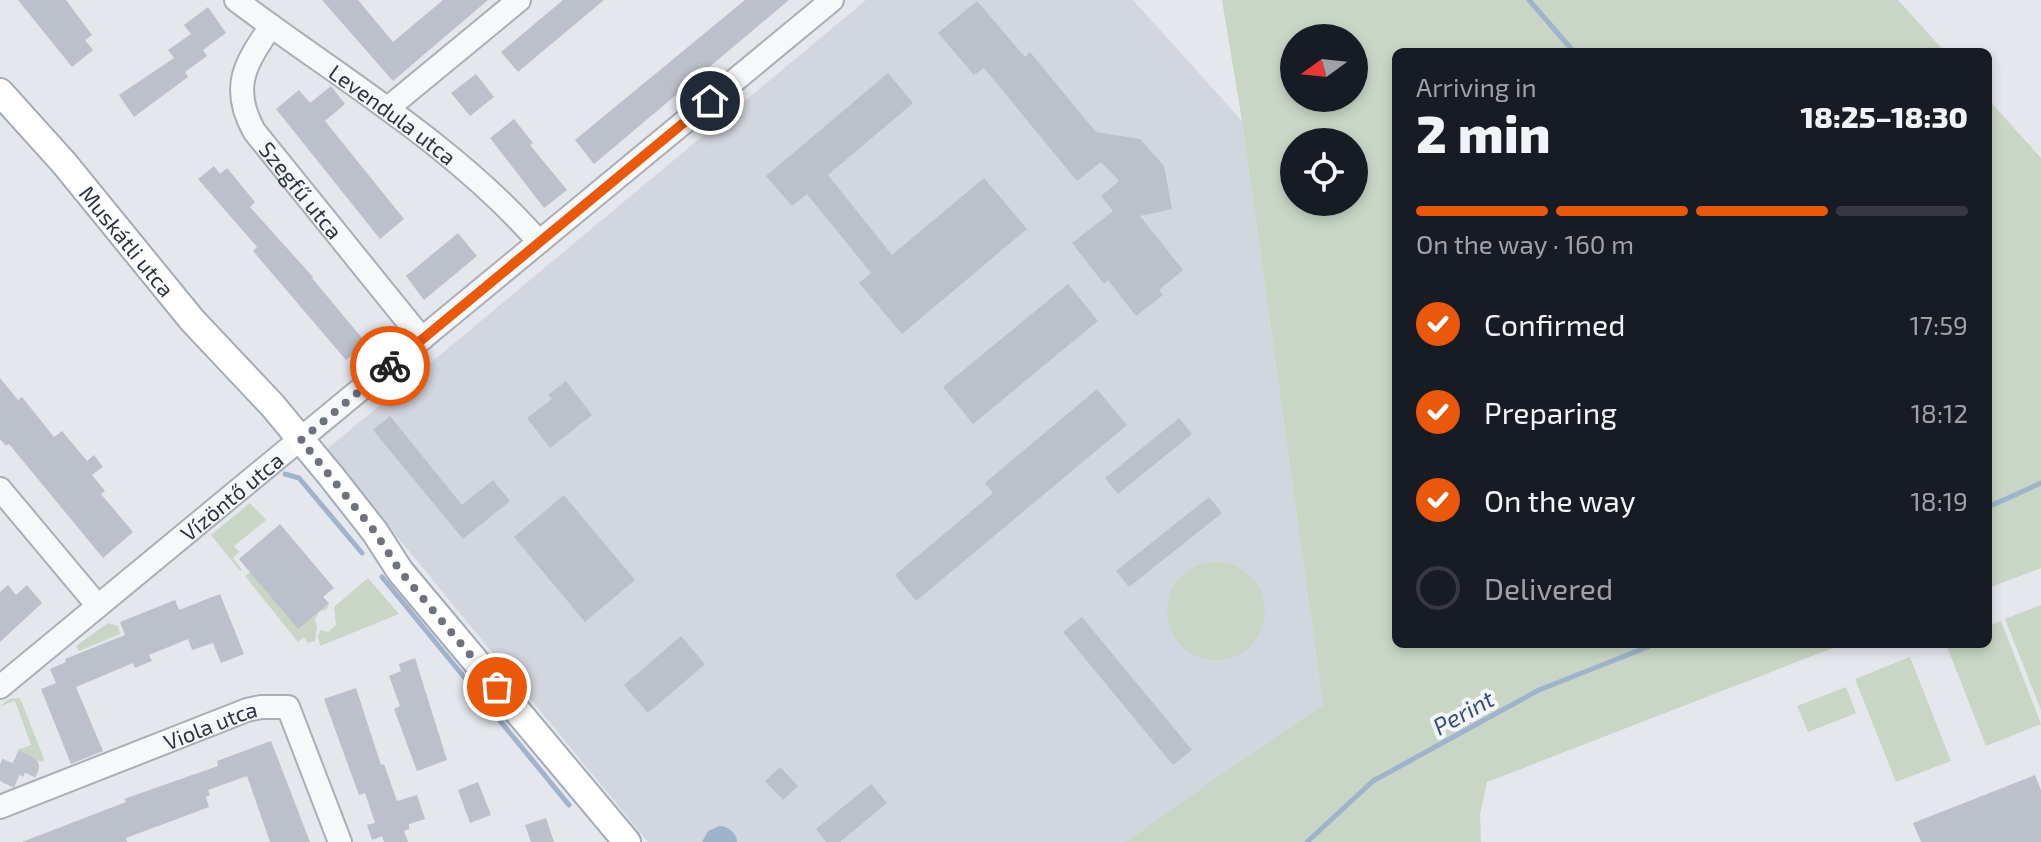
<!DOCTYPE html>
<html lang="en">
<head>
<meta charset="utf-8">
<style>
	body { margin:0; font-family:"Exo 2",sans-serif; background:#20242c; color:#f1f3f6; height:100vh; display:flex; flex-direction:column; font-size:30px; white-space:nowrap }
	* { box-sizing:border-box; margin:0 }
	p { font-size:26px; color:#9ea1a6 }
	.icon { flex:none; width:44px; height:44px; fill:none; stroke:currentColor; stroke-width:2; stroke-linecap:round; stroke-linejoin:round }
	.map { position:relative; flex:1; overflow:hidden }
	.sheet { position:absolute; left:1392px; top:48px; width:600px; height:600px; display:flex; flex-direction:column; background:#171b24; border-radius:12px; box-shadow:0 4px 12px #0003 }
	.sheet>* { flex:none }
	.needle { width:52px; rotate:255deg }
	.tools { position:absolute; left:1280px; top:24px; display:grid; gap:16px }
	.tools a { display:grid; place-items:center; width:88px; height:88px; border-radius:50%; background:#171b24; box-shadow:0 4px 12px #0003; font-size:40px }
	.pin { position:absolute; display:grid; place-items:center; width:68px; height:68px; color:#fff; margin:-34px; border:4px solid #fff; border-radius:50%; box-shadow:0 2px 8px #0007 }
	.courier { position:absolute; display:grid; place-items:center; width:80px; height:80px; margin:-40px; border:6px solid #ea580c; border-radius:50%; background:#fff; color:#222; box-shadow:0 2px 10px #0007 }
	.headline em { font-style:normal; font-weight:800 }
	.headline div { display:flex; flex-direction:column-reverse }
	.headline { display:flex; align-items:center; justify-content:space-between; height:136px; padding:0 24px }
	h1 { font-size:52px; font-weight:800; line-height:60px }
	.bar { display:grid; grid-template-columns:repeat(4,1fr); gap:12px 8px; align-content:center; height:96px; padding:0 24px }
	.bar i { height:10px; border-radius:6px; background:#363941 }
	.bar .selected { background:#ea580c }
	.bar p { grid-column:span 4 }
	ol { padding:0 24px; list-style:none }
	li { display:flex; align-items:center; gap:24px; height:88px }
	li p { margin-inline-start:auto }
	li .icon { padding:8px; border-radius:50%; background:#ea580c; color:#fff; stroke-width:4 }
	li:last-child { color:#9ea1a6 }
	li i { width:44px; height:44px; border:4px solid #363941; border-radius:50% }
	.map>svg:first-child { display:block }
	.built { fill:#d2d6de }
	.green { fill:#c9d6c5; fill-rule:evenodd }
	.water { fill:#9fb4cc }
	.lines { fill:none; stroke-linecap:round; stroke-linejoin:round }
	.stream { stroke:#9fb4cc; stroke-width:5 }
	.building { fill:#bbc0ca }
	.minor-tunnel { stroke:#bfc3cb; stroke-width:22; stroke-dasharray:22 11; stroke-linecap:butt }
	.minor-casing { stroke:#a9aeb7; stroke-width:26 }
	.major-casing { stroke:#a3abb8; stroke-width:30 }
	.minor { stroke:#f7f8fa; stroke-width:22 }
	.major { stroke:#fff; stroke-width:26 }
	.done { stroke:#6c737f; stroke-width:8; stroke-dasharray:0 14.4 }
	.route { stroke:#ea580c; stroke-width:10 }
	.labels { text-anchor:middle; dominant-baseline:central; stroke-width:8; stroke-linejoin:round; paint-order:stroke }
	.street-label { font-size:22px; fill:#2b3445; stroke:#f4f6f9 }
	.water-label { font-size:24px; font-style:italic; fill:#34527a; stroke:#f4f6f9 }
</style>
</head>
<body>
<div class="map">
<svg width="2041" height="842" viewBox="0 0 2041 842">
	<rect width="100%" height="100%" fill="#e4e7ec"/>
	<path class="built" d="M866 0H1133L1242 121 1323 705 1204 786 1126 842H648L326 450Z"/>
	<path class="green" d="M1222 0H1898L1945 52H1396V644H1843L1487 782 1480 815 1481 842H1126L1204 786 1323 705 1242 121ZM1294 38H1354V98H1294ZM1294 142H1354V202H1294Z
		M1988 99 2041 158V568L1988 588Z
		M250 503 266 520 234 546 239 552 233 558 242 570 240 571 211 535Z
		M1167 611a49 49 0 1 1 98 0a49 49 0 1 1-98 0Z
		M250 572 329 603 327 609 319 612 315 619 317 628 315 641 308 643 304 637 298 642 245 576Z
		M368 578 399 614 320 646 318 636 320 630 328 632 336 625 334 607Z
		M2041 605V710L2005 619Z
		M2001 621 2041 724 1986 746 1946 644H1988V626Z
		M108 623 118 626 120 634 79 651 76 646Z
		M1910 657 1951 761 1896 782 1855 679Z
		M1846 687 1856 713 1808 732 1797 706Z
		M20 698 44 759 43 762 32 759 17 750 31 745 15 701 0 706 9 699Z"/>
	<path class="water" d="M719 826C728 826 737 833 737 842H702L708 831Z"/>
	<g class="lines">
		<path class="stream" d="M1529 0 1574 52
			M285 474 299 478 362 553
			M1988 507 2041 483
			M382 577 569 805
			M1307 842 1373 781 1539 690 1655 644"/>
	</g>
	<path class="building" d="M18 0H66L92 35 85 40 93 50 72 67Z
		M322 0H358L393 42 443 0H488L393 81Z
		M563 0H604L518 72 501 52Z
		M745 0H789L594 164 575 140Z
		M977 1 1025 57 1030 52 1096 132 1140 139 1164 166 1172 209 1140 216 1183 270 1159 290 1163 295 1136 316 1108 280 1104 284 1072 243 1113 211 1101 196 1119 181 1101 162 1077 181 984 68 974 75 938 33Z
		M208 7 226 33 203 50 207 56 185 72 188 77 134 117 119 95 174 58 168 50 191 34 184 25Z
		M888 73 913 103 828 175 892 255 984 178 1027 229 902 334 859 283 871 273 807 194 792 206 766 176Z
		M476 74 494 97 470 116 451 93Z
		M331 86 345 104 325 121 404 219 380 239 276 109 299 90 310 103Z
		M514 119 533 143 530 145 567 190 544 208 490 138Z
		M214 166 220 174 227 168 255 202 250 207 313 277 312 278 366 343 346 360 253 251 257 247 198 179Z
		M458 233 477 256 424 300 406 276Z
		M1068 284 1098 321 973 424 943 387Z
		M0 378 18 400 22 397 54 437 62 431 87 461 94 455 103 467 92 475 105 491 101 494 133 532 103 558 9 444 6 446 0 439Z
		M566 381 592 415 550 448 527 418 552 399 548 395Z
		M1097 389 1127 425 916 601 895 575 993 493 985 483Z
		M390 416 462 505 493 480 510 501 463 539 373 430Z
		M1179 418 1192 434 1118 494 1105 478Z
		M564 495 635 580 585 622 514 537Z
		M1209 497 1222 513 1129 587 1116 571Z
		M280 524 334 588 323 597 329 603 298 629 239 559Z
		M8 585 16 595 27 585 42 603 0 642V592Z
		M220 594 244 654 221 663 213 643 192 650 188 639 149 655 152 661 135 668 133 663 76 687 103 751 71 764 41 689 56 683 50 669 66 662 65 659 125 635 120 622 175 600 179 610Z
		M1082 617 1192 750 1173 765 1063 632Z
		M681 636 705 664 648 713 624 685Z
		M415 658 447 760 417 771 394 709 400 706 389 676 401 671 399 664Z
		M356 688 381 765 384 764 397 801 417 795 425 819 409 824V829L404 831 408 842H384L382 836 372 840 367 825 375 823 365 793 359 795 324 699Z
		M271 741 310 842H270L247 776 208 790 210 795 206 797 209 807 126 838 127 842H22L126 802 124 799 218 766 217 761Z
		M780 767 798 786 783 800 765 781Z
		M2035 775 2041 790V842H1921L1913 823Z
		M478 782 491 815 470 823 458 790Z
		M871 784 887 803 840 842H826L816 829Z
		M546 818 554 842H531L525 825Z"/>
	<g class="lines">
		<path class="minor-tunnel" d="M14 760 28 767 22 779 8 773Z"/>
		<defs>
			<g id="minor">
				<path id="s1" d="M236 0C338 77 455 145 539 242"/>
				<path id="s2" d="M271 26C245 64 230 87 254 131L422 339"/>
				<path d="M388 108 519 0"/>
				<path d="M0 489 98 606"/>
				<path id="s3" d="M0 687 832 0"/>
				<path id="s4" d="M0 807 247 710 261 707H288L340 842"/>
			</g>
			<g id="major">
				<path id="s5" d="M0 92 64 163 192 320 273 406 331 476 375 532 400 571 627 842"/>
			</g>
		</defs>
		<use href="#minor" class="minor-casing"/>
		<use href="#major" class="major-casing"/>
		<use href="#minor" class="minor"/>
		<use href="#major" class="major"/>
	</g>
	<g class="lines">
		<path class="done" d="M390 366 301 440 375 532 400 571 497 687"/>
		<path class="route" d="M390 366 710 101"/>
	</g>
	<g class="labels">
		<g class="street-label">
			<text stroke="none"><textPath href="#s1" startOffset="194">Levendula utca</textPath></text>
			<text stroke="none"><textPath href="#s2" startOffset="190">Szegfű utca</textPath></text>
			<text stroke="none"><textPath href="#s5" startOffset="196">Muskátli utca</textPath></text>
			<text stroke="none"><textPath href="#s3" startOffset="300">Vízöntő utca</textPath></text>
			<text stroke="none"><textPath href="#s4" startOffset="226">Viola utca</textPath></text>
		</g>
		<g class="water-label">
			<text transform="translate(1463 712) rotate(-29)">Perint</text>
		</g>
	</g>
</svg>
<div class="tools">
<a><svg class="needle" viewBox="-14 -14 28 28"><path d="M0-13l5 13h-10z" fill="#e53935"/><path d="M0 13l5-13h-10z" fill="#9ea1a6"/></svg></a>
<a><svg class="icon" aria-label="locate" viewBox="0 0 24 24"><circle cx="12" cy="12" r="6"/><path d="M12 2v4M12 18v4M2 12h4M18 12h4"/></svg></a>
</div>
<div class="pin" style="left:497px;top:687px;background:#ea580c"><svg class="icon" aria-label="bag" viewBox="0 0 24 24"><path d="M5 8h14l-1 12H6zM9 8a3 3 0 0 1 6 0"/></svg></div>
<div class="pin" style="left:710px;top:101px;background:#1f2937"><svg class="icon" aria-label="home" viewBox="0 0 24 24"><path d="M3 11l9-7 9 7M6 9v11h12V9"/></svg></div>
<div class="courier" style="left:390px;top:366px"><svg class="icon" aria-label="bike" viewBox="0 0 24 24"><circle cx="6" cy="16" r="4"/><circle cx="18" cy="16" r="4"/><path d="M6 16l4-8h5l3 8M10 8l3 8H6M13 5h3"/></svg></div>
<section class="sheet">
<div class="headline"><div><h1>2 min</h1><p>Arriving in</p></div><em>18:25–18:30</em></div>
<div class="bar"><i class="selected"></i><i class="selected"></i><i class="selected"></i><i></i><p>On the way · 160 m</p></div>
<ol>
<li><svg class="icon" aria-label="check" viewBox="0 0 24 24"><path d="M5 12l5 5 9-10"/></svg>Confirmed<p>17:59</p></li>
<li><svg class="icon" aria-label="check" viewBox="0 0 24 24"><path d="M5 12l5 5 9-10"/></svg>Preparing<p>18:12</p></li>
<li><svg class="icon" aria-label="check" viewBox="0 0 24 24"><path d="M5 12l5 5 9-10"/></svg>On the way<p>18:19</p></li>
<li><i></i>Delivered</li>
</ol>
</section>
</div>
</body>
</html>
